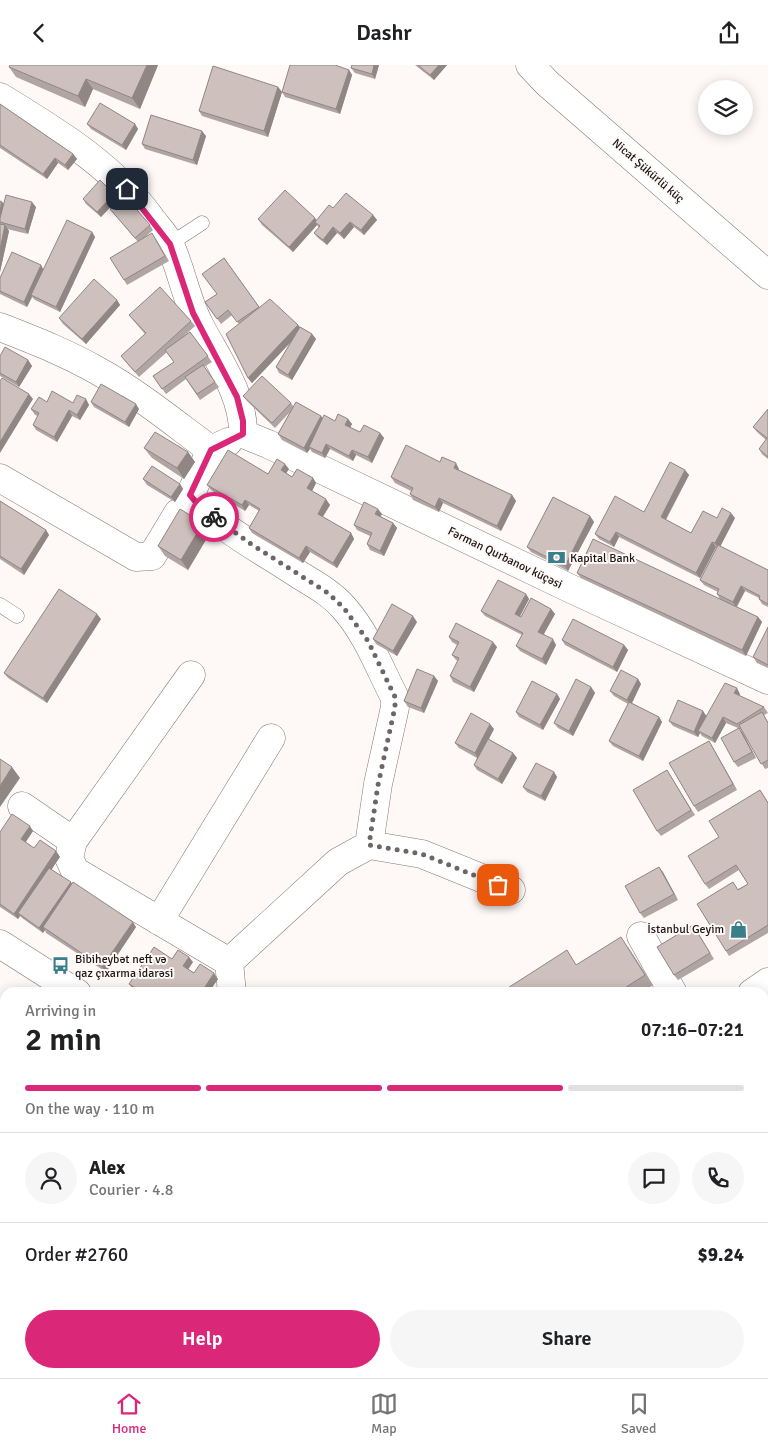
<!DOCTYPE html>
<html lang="en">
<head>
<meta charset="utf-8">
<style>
	body { margin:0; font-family:Signika,sans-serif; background:#f6f6f6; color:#202124; height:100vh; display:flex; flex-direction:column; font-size:19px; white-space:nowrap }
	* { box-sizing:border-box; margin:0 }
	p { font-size:16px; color:#757577 }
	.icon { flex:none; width:28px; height:28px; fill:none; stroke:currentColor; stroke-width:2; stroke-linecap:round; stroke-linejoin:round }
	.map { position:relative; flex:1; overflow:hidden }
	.panel { position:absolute; left:0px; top:922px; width:769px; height:391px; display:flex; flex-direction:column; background:#fff; border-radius:15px 15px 0 0; box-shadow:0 2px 12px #0003 }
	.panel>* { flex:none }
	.controls { position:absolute; left:698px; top:15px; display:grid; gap:10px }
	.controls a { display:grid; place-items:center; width:55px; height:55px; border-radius:50%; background:#fff; box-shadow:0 2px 12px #0003; font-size:25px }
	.pin { position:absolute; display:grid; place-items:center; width:42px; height:42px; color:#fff; margin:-21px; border-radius:10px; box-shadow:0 2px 8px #0006 }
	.courier { position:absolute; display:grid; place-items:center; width:50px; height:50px; margin:-25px; border:4px solid #db2777; border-radius:50%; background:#fff; color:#222; box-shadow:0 1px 6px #0007 }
	.headline em { font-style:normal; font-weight:600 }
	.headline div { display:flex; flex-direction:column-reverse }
	.headline { display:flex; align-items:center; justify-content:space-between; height:85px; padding:0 25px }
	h1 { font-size:32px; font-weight:600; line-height:38px }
	.bar { display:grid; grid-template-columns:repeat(4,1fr); gap:8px 5px; align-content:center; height:60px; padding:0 25px }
	.bar i { height:6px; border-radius:4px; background:#e0e0e0 }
	.bar .on { background:#db2777 }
	.bar p { grid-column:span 4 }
	.line { display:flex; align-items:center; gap:12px; padding:0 25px; border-top:1px solid #e0e0e0 }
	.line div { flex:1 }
	.round { display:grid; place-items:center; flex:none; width:52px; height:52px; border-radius:26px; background:#f6f6f6 }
	.button { display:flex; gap:10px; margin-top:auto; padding:10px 25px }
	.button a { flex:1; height:58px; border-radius:30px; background:#db2777; color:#fff; font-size:20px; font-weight:600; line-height:58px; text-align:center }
	.button a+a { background:#f6f6f6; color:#202124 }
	header { display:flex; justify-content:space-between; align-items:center; height:65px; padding:0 25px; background:#fff; font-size:22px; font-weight:600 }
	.menu { display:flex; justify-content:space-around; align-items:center; height:70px; border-top:1px solid #e0e0e0; background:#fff; font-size:14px; color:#757577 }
	.menu a { display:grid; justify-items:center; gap:2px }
	.menu .on { color:#db2777 }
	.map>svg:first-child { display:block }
	.green { fill:#fbbfb2 }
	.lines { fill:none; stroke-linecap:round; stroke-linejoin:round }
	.lane-casing { stroke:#847875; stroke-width:15 }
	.street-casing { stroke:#847875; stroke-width:29 }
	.secondary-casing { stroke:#847875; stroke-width:29 }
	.highway-casing { stroke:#847875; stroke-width:29 }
	.lane { stroke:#fff; stroke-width:14 }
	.street { stroke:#fff; stroke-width:28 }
	.secondary { stroke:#fff; stroke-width:28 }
	.highway { stroke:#fff; stroke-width:28 }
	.wall { fill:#b1a5a3 }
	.shaded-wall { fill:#908684 }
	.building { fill:#cec0bd; stroke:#908684 }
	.done { stroke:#6c6665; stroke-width:5; stroke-dasharray:0 9 }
	.route { stroke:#db2777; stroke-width:6 }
	.labels { text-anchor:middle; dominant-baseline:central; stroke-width:4; stroke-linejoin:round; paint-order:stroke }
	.street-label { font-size:12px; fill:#1d1817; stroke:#fef8f7 }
	.poi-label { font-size:12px; fill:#1d1817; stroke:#fef8f7; text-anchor:start }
</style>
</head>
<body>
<header><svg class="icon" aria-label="back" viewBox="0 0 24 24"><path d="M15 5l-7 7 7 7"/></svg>Dashr<svg class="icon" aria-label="share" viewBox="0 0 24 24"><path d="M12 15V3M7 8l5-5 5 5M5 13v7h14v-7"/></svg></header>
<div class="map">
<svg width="768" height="1313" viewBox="0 0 768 1313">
	<rect width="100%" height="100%" fill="#fef8f7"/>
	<path class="green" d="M768 956V1093L764 1094V958Z
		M165 1309H219L209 1313H158Z"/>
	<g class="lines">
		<defs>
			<path id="lane" d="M170 179 202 158
				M0 540 17 551
				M0 1115 3 1113
				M0 1269 5 1266
				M764 1300 768 1298
				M733 1313 742 1309"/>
			<path id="street" d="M530 0 547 18 768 210
				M0 32C57 67 113 100 152 155 158 163 166 171 170 180 182 206 186 235 200 261 218 295 244 331 243 369L268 379 567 522 768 615
				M0 262C33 275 67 288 98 306 138 328 174 358 211 385L228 377
				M211 385 190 430C219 464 264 486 301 511 316 520 332 529 344 543 367 569 379 602 395 633V642L378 719 369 780
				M0 413 136 492 152 491 178 448
				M191 610 73 776 69 793 75 806 229 897 232 928
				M22 741 73 776
				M159 856 271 673
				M641 871 673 928
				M229 897 338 797 369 780 422 789 511 825
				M0 1294 5 1302"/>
			<path id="secondary" d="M0 879 77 928
				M752 928 768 917
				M94 1313 103 1309"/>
			<path id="highway" d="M764 1136 768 1135
				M764 1212 768 1211
				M292 1313 302 1309
				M518 1313 529 1309"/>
		</defs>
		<use href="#lane" class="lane-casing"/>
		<use href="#street" class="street-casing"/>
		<use href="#secondary" class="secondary-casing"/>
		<use href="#highway" class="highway-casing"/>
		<use href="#lane" class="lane"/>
		<use href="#street" class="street"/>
		<use href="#secondary" class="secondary"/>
		<use href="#highway" class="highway"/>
	</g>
	<path class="wall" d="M158 0 140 44 93 24 85 42 16 12 9 2Z
		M352 0H379L375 14 355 8 351 3Z
		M415 0H447L434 15Z
		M349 5 352 10 340 49 285 32 282 27Z
		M278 22 282 27 268 72 202 51 199 46Z
		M0 39 73 89 77 94 68 105 58 98 47 114 0 83Z
		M87 59H135L138 64 126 85 91 64Z
		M206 71 197 100 145 84 142 79Z
		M83 134H118L101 152 86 139Z
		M0 136 2 137 4 139 36 142 28 169 7 164 9 166 0 207Z
		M333 143 373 150 377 155 364 170 354 162 344 174 337 168 327 180 318 173 314 168 319 163 317 160 293 187 262 160 258 154 317 155Z
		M110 144 150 160 153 165 144 173 156 174 169 196 127 220 124 215 138 177Z
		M92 167 95 172 60 247 35 235 32 232 27 242 0 229V213L41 200 43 204Z
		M224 193 260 243 298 260 300 262 312 269 316 274 292 315 279 308 276 302 290 278 252 318 248 313 239 259 232 250 221 259 205 237 217 229Z
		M117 235 120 240 86 279 63 259 59 253Z
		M129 250 191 256 195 261 183 272 190 267 212 297 204 302 219 322 200 335 186 314 166 329 153 311 174 297 167 287 139 312 121 291 145 269 133 255Z
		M0 291 28 295 32 301 19 322 0 311Z
		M243 331 291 338 293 341 323 353 335 356 348 354 352 359 350 362 360 367 380 368 384 373 372 398 356 390 353 396 330 384 325 393 312 387 310 384 307 388 282 375 278 369 290 347 275 363 247 336Z
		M86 334 89 340 80 355 72 351 57 377 36 365 33 360 38 351 35 350 31 344 47 337 73 338Z
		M91 337 139 344 129 362 94 342Z
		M768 344V394L762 389 759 384 766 375 757 367 753 362Z
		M144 383 188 387 195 397 184 414 152 393Z
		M440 397 459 404V405L512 430 516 436 501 466 443 438 439 447 413 435 410 429 411 426 395 418 391 412Z
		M289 404 286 408 292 412 313 413 316 418 312 426 330 440 323 452 351 468 354 474 337 503 310 487 303 498 252 468 249 463 259 446 249 440 245 446 211 425 207 420Z
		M685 405 689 410 666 455 691 468 717 453H735L720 481 768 505V542L762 539 759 534V533L745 526 737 542 758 552 762 557 746 591 581 513 577 508 720 534 717 529 718 527 704 520 700 515 717 482H716L700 513 619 472 614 482 599 474 595 469 644 447Z
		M143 414 180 419 183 424 175 437 147 420Z
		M0 436 46 465 49 470 24 510 0 494Z
		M382 449 380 451 393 458 397 463 384 491 370 485 367 479 370 471 357 465 354 460Z
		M590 451 594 457 568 506 531 487 527 482Z
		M210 468 188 505 165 491 158 481Z
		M526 529 529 534 520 552H521L551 544 555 549 544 569 556 580 546 600 520 586 516 581 522 570 485 551 481 546Z
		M101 554 47 638 8 613 4 608Z
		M417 557 397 591 376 579 373 574Z
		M768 562V603L757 598 753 592Z
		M449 572 497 582 474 627 453 617 450 611 458 596 456 595 452 590 457 580 452 577Z
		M562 575 624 580 628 585 617 607 565 580Z
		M434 611 438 616 424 648 408 642 404 636Z
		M638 614 641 619 632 638 659 652 662 657 643 696 613 681 609 676 628 639 614 631 610 626Z
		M591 622 595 628 573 671 558 663 554 658Z
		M557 629 560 634 543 665 519 652 516 647Z
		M740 629 739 631 764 642 768 648 764 650 768 657V703L765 704 741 664H740L756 693 738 702 734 697 738 663 726 658 715 678 702 671 700 668 698 672 673 661 669 656 703 646 706 651Z
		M494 664 489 674 513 688 517 693 502 719 477 705 474 700 477 693 459 683 455 678Z
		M712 681 737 725 698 747 694 741Z
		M667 705 695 750 661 771 657 766Z
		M554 707 557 712 545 736 527 727 523 722Z
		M760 725 768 737V868L729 891 726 886 738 824 748 819 739 805 709 824 705 819 719 772Z
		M33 766 26 777 34 783 56 786 60 792 51 804 72 819 136 862 106 907 46 868 45 865 43 868 22 853 20 851 18 854 0 842V767Z
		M659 802 678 835 644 853 640 848Z
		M693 860 714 894 678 915 674 910Z
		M628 882 653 920 641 928H500Z
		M172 894 193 897 188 904 194 908 218 914 210 925 213 928H138L133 924 129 919Z
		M0 944 5 947V1104L0 1100Z
		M5 1188V1255L4 1256 0 1251Z"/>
	<path class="shaded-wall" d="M147 0H158L140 44 132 33Z
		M374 0H379L375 14 372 9Z
		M439 0H447L434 15 430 10Z
		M349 5 352 10 340 49 336 44Z
		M86 14 93 24 85 42 78 31Z
		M278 22 282 27 268 72 264 66Z
		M135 59 138 64 126 85 122 80Z
		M202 66 206 71 197 100 193 95Z
		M73 89 77 94 68 105 65 100Z
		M55 93 58 98 47 114 43 109Z
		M114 129 118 134 101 152 97 147Z
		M2 137 6 142 0 157V146Z
		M32 137 36 142 28 169 25 164Z
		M373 150 377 155 364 170 361 165Z
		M315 153 319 158 315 157 317 160 293 187 289 182Z
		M350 157 354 162 344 174 340 168Z
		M5 160 9 166 0 207V185Z
		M333 162 337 168 327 180 323 175Z
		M92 167 95 172 60 247 56 242Z
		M41 200 44 206 31 230 32 232 27 242 24 237Z
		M117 235 120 240 86 279 82 274Z
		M298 260 302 265 252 318 248 313Z
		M312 269 316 274 292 315 288 310Z
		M28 295 32 301 19 322 16 317Z
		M29 329 33 334 0 388V377Z
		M86 334 89 340 80 355 77 350Z
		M136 339 139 344 129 362 125 357Z
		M69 345 72 351 57 377 54 372Z
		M321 351 325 356 309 382 310 384 307 388 304 383Z
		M348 354 352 359 349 365 345 360Z
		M380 368 384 373 372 398 368 392Z
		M326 379 330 384 325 393 322 388Z
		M352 385 356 390 353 396 349 391Z
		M188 387 195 397 184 414 177 403Z
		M456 398 459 404 457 408 454 403Z
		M285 399 289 404 285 410 281 405Z
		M685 405 689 410 664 457 661 452Z
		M313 413 316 418 311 428 307 423Z
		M180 419 183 424 175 437 171 432Z
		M512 430 516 436 501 466 497 461Z
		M439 433 443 438 439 447 435 442Z
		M326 434 330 440 321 454 318 449Z
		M245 435 249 440 245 446 242 440Z
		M378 444 382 449 379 454 375 449Z
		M731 448 735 453 719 484 715 478Z
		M590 451 594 457 568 506 565 501Z
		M203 458 210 468 188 505 181 495Z
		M393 458 397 463 384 491 380 486Z
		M46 465 49 470 24 510 21 504Z
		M616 467 619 472 614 482 610 477Z
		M351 468 354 474 337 503 333 498Z
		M712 477 716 482 700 513 696 508Z
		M306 481 310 487 303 498 299 493Z
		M741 521 745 526 736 542 733 537Z
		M526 529 529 534 518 554 515 549Z
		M551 544 555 549 542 572 538 567Z
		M97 549 101 554 47 638 43 633Z
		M413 551 417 557 397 591 393 586Z
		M758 552 762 557 746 591 742 585Z
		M553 574 556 580 546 600 542 594Z
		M493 577 497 582 474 627 470 622Z
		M624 580 628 585 617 607 613 602Z
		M434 611 438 616 424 648 421 643Z
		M638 614 641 619 631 640 627 635Z
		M591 622 595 628 573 671 569 666Z
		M737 623 740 629 738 634 734 628Z
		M557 629 560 634 543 665 540 660Z
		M703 646 707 652 698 666 700 668 698 672 694 667Z
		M659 652 662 657 643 696 639 691Z
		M723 652 726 658 715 678 712 673Z
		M490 659 494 664 478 694 475 688Z
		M739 663 743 668 756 693 752 687Z
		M709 676 712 681 737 725 733 719Z
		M513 688 517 693 502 719 498 714Z
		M12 702 20 713 0 742V721Z
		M554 707 557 712 545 736 541 731Z
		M30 761 33 766 24 779 21 774Z
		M56 786 60 792 21 850 18 848 20 851 18 854 14 849Z
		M659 802 663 807 678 835 674 829Z
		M71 817 74 822 43 862 45 865 43 868 39 863Z
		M133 857 136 862 106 907 102 902Z
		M189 892 193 897 187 906 183 901Z
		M214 908 218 914 209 927 205 922Z
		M5 1019V1038L0 1031V1027Z"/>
	<path class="building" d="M10 0H147L132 33 86 14 78 31 9 2Z
		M290 0H335L349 5 336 44 282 27Z
		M352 0H374L372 9 351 3Z
		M418 0H439L430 10Z
		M213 1 278 22 264 66 199 46Z
		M100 38 135 59 122 80 87 59Z
		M0 39 73 89 65 100 55 93 43 109 0 80Z
		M151 50 202 66 193 95 142 79Z
		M100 115 114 129 97 147 83 134Z
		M285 125 315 153 289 182 258 154Z
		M346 128 373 150 361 165 350 157 340 168 333 162 323 175 314 168 320 161 315 157 329 140 333 143Z
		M6 130 32 137 25 164 0 157V153Z
		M125 131 150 160 135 173 110 144Z
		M0 136 2 137 0 146Z
		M67 155 92 167 56 242 31 230Z
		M0 159 5 160 0 185Z
		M152 168 165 191 124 215 110 193Z
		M12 187 41 200 24 237 0 226V213Z
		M224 193 259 242 237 257 228 245 217 254 205 237 217 229 202 209Z
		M94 214 117 235 82 274 59 253Z
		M160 222 191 256 135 307 121 291 146 268 129 250Z
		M270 234 298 260 248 313 226 269Z
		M300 262 312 269 288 310 276 302Z
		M190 267 208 291 162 324 153 311 174 297 165 285Z
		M5 282 28 295 16 317 0 308V291Z
		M203 300 215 317 197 329 185 312Z
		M262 311 291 338 272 358 243 331Z
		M2 313 29 329 0 377V316Z
		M101 319 136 339 125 357 91 337Z
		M52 326 73 338 77 330 86 334 77 350 69 345 54 372 33 360 39 348 31 344 39 332 47 337Z
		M296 337 321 351 304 383 278 369Z
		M768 344V392L759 384 767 373 753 362Z
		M338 349 348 354 345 360 360 367 364 360 380 368 368 392 352 385 349 391 326 379 322 388 309 382 324 350 335 356Z
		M155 367 188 387 177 403 144 383Z
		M406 380 440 397 442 392 456 398 454 403 512 430 497 461 439 433 435 442 410 429 413 423 391 412Z
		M228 385 268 409 277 394 285 399 281 405 292 412 297 404 313 413 307 423 326 434 318 449 351 468 333 498 306 481 299 493 249 463 260 444 245 435 242 440 207 420Z
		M670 397 685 405 661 452 691 468 703 446 717 453 722 443 731 448 715 478 712 477 696 508 616 467 610 477 595 469 615 431 644 447Z
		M152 401 180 419 171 432 143 414Z
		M553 432 590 451 565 501 527 482Z
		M0 436 46 465 21 504 0 491Z
		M364 437 378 444 375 449 393 458 380 486 367 479 372 468 354 460Z
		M180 444 203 458 181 495 158 481Z
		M593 474 758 552 742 585 577 508Z
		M718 480 768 505V539L759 534 760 531 741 521 733 537 717 529 719 524 700 515Z
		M498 515 526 529 515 549 521 552 531 533 551 544 538 567 553 574 542 594 516 581 523 568 481 546Z
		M59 524 97 549 43 633 4 608Z
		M392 539 413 551 393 586 373 574Z
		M573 554 624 580 613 602 562 575Z
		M456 558 493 577 470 622 450 611 459 593 452 590 459 577 449 572Z
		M768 562V600L753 592Z
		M417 604 434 611 421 643 404 636Z
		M621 605 638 614 627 635 610 626Z
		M576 614 591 622 569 666 554 658Z
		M532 616 557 629 540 660 516 647Z
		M725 618 737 623 734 628 764 642 737 659 723 652 712 673 698 666Z
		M678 635 703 646 694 667 669 656Z
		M629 637 659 652 639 691 609 676Z
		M762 647 768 658V695L761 699 739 660Z
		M471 648 490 659 475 688 455 678Z
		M739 663 752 687 734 697 721 673Z
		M488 674 513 688 498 714 474 700Z
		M709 676 733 719 694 741 669 698Z
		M0 694 12 702 0 721Z
		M536 698 554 707 541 731 523 722Z
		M667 705 691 745 657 766 633 725Z
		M760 725 768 738V860L726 886 697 839 733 817 738 825 748 819 736 800 705 819 688 791 719 772 709 756Z
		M12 749 30 761 21 774 34 783 40 775 56 786 14 849 0 839V767Z
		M659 802 674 829 640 848 625 821Z
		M49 803 71 817 39 863 18 848Z
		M73 817 133 857 102 902 43 862Z
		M693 860 710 888 674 910 657 882Z
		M621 872 645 910 617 928H500L567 885 576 900Z
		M154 882 172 894 178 885 189 892 183 901 194 908 200 899 214 908 205 922 212 926 211 928H143L129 919Z
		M0 944 5 947V1019L0 1027Z
		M0 1030 5 1033V1098L0 1095Z
		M0 1181 5 1189V1248L0 1251Z"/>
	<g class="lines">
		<path class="done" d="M214 452 251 479 328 528 344 543 368 576 395 632V642L378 720 369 780 422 789 498 820"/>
		<path class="route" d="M127 124 170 179 193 248 237 332 243 356V369L211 385 190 430 200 442 214 452"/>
	</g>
	<defs>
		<symbol id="bank-bare" viewBox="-9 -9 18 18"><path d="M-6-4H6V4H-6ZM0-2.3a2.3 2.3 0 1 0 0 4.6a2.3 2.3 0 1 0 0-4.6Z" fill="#397e8b" stroke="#fef8f7" stroke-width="2.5" paint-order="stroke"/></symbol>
		<symbol id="shop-bare" viewBox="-9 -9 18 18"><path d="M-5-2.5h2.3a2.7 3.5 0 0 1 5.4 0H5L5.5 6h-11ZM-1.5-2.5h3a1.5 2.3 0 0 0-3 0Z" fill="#397e8b" stroke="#fef8f7" stroke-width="2.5" paint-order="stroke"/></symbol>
		<symbol id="bus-bare" viewBox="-9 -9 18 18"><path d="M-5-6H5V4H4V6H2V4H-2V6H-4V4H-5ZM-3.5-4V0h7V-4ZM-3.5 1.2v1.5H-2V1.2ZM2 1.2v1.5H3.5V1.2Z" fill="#397e8b" stroke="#fef8f7" stroke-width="2.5" paint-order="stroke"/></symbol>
	</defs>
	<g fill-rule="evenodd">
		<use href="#bank-bare" x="544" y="480" width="25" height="25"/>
		<use href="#shop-bare" x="726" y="852" width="25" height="25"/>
		<use href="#bus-bare" x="48" y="888" width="25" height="25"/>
	</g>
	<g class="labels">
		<g class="street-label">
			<text transform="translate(648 106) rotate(41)">Nicat Şükürlü küç</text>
			<text transform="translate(505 493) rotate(26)">Fərman Qurbanov küçəsi</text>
		</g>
		<g class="poi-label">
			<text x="570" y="493">Kapital Bank</text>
			<text x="724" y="864" text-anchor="end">İstanbul Geyim</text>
			<text x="75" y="894">Bibiheybət neft və<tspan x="75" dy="14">qaz çıxarma idarəsi</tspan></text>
		</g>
	</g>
</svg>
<div class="controls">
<a><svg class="icon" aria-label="layers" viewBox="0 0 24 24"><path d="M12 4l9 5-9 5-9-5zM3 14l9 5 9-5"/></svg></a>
</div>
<div class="pin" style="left:498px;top:820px;background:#ea580c"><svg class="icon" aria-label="bag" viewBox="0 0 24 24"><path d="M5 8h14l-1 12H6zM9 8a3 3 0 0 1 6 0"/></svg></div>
<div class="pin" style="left:127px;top:124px;background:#1f2937"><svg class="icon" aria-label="home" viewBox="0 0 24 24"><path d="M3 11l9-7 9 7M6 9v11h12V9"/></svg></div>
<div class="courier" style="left:214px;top:452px"><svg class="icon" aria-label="bike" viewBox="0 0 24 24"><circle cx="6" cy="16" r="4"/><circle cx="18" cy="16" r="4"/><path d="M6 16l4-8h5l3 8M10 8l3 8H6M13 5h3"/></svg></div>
<section class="panel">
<div class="headline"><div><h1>2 min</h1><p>Arriving in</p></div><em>07:16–07:21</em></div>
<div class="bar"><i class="on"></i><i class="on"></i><i class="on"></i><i></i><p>On the way · 110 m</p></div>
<div class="line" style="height:90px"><a class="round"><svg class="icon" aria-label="person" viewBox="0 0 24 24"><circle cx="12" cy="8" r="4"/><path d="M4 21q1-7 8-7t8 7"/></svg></a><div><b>Alex</b><p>Courier · 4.8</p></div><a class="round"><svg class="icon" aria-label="chat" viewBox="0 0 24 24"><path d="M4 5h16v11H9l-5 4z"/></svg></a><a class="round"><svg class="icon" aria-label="phone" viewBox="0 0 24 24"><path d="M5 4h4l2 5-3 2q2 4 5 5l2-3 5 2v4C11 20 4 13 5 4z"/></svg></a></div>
<div class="line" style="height:65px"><div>Order #2760</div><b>$9.24</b></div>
<div class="button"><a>Help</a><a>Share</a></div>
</section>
</div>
<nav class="menu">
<a class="on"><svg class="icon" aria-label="home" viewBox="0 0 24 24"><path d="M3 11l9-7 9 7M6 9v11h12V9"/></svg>Home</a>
<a><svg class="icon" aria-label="map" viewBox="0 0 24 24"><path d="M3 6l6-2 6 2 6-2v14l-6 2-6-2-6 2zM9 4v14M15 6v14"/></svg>Map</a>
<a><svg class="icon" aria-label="saved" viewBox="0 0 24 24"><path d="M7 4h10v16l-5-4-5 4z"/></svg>Saved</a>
</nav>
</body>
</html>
